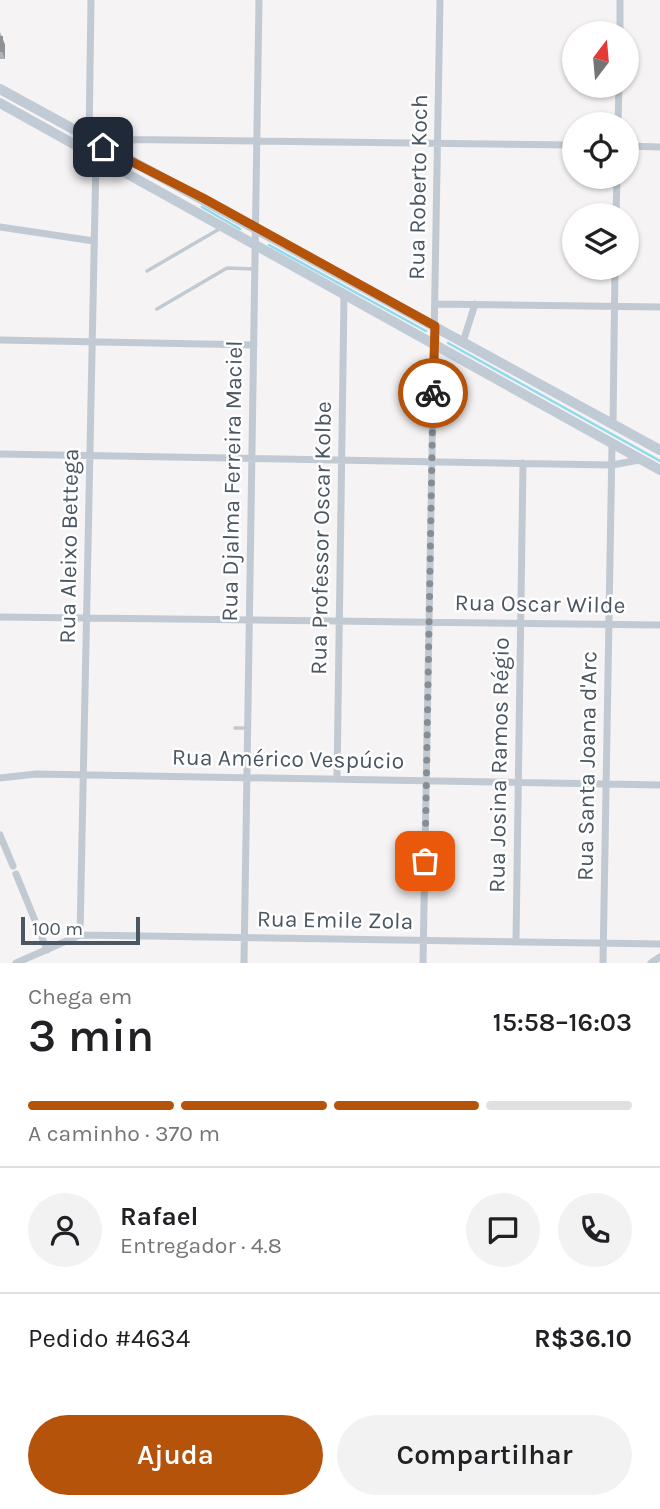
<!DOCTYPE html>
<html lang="pt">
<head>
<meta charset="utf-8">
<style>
	body { margin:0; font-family:Karla,sans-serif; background:#f2f2f2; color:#202124; height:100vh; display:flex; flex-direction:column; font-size:26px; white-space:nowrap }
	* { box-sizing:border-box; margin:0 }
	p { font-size:23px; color:#757577 }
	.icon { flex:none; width:38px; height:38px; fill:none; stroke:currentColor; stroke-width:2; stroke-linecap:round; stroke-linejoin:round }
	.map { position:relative; height:963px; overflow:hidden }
	.sheet { display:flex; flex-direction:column; background:#fff; flex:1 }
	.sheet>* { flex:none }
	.needle { width:46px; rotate:16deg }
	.fabs { position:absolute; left:562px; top:21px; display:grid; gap:14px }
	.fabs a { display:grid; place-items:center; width:77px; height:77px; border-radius:50%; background:#fff; box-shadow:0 2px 5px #0004; font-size:35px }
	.scale { position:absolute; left:21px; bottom:18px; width:119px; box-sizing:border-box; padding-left:7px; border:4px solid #4a5661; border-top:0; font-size:19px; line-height:24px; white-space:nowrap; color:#4a5661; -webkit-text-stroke:5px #fff; paint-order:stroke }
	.pin { position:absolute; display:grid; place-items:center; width:60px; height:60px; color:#fff; margin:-30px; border-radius:14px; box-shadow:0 4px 10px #0006 }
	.courier { position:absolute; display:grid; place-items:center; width:70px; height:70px; margin:-35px; border:5px solid #b45309; border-radius:50%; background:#fff; color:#222; box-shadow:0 2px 9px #0007 }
	.overview em { font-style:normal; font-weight:600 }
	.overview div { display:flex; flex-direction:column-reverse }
	.overview { display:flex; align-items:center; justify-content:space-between; height:119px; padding:0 28px }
	h1 { font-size:46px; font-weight:600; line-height:52px }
	.bar { display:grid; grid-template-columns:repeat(4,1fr); gap:10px 7px; align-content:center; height:84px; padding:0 28px }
	.bar i { height:9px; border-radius:5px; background:#e0e0e0 }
	.bar .current { background:#b45309 }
	.bar p { grid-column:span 4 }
	.line { display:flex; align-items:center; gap:18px; padding:0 28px; border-top:2px solid #e0e0e0 }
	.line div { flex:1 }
	.round { display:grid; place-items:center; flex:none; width:74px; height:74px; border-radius:37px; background:#f2f2f2 }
	.cta { display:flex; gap:14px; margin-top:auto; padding:14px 28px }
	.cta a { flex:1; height:80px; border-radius:42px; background:#b45309; color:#fff; font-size:28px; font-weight:600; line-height:80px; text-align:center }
	.cta a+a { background:#f2f2f2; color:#202124 }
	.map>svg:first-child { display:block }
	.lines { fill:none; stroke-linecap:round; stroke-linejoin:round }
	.stream { stroke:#90daee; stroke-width:2.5 }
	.lane { stroke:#c1cad2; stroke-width:3.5 }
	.street { stroke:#c1cad2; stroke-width:7 }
	.secondary { stroke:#c1cbd6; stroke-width:10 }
	.wall { fill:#b0b2b7 }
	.shaded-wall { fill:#909195 }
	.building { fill:#cdcfd5; stroke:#909195; stroke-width:2 }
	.done { stroke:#868d94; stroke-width:7; stroke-dasharray:0 12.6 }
	.route { stroke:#b45309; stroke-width:9 }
	.labels { text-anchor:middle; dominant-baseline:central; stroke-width:5; stroke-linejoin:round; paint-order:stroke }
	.street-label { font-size:23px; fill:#4a5661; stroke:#fff }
</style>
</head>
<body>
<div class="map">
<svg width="660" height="963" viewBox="0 0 660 963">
	<rect width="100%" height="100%" fill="#f5f3f3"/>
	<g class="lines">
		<path class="stream" d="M202 207 240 229
			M269 245 426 331
			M448 343 660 461"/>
		<path class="lane" d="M147 271 221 228
			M157 309 227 268 255 269
			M235 728H247"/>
		<path class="street" d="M91 0 89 139 574 145
			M620 33V0
			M618 124 619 86
			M626 146 660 147
			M129 160 130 138
			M616 215 617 177
			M0 227 94 241
			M435 304 660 307
			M0 340 254 345
			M463 342 475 304
			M613 424 615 268
			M0 454 612 465 639 460
			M0 617 660 625
			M0 778 36 774 660 785
			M337 779 344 297
			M0 835 13 866
			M16 874 47 950
			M80 935 96 158
			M516 942 523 463
			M16 963 80 935 660 944
			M244 963 259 0
			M423 963 440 0
			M603 963 612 444
			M651 963 660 957"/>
		<path class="secondary" d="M0 89 660 450
			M0 103 660 470"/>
	</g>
	<path class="wall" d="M0 32 5 45V59H0Z"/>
	<path class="shaded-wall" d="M2 37 5 45V59L2 51Z"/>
	<path class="building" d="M0 37H2V51H0Z"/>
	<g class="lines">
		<path class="done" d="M425 861 433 393"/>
		<path class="route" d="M103 147 203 198 435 326 433 393"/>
	</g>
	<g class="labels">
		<g class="street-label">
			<text transform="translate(418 187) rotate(-89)">Rua Roberto Koch</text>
			<text transform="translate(232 481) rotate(-89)">Rua Djalma Ferreira Maciel</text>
			<text transform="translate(321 538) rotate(-89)">Rua Professor Oscar Kolbe</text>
			<text transform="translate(69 546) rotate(-89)">Rua Aleixo Bettega</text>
			<text transform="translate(540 604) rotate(1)">Rua Oscar Wilde</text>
			<text transform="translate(288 759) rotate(1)">Rua Américo Vespúcio</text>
			<text transform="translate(499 765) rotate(-89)">Rua Josina Ramos Régio</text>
			<text transform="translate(587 766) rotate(-89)">Rua Santa Joana d'Arc</text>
			<text transform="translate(335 920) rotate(1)">Rua Emile Zola</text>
		</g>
	</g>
</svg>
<div class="fabs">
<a><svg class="needle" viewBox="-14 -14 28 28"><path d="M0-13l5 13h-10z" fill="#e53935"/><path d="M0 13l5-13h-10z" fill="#757577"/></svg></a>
<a><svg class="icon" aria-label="locate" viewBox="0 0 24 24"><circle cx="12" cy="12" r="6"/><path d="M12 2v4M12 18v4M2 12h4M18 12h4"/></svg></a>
<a><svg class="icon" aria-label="layers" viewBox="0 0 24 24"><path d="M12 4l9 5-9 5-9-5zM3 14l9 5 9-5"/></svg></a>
</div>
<div class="scale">100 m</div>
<div class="pin" style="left:425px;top:861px;background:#ea580c"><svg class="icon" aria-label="bag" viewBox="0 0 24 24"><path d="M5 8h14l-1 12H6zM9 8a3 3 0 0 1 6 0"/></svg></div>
<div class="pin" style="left:103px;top:147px;background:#1f2937"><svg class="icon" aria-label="home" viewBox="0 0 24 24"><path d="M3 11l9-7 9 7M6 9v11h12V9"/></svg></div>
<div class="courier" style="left:433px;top:393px"><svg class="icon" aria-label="bike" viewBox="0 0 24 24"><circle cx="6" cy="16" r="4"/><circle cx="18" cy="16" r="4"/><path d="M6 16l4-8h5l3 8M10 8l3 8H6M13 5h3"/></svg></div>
</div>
<section class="sheet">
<div class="overview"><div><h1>3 min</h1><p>Chega em</p></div><em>15:58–16:03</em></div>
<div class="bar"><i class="current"></i><i class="current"></i><i class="current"></i><i></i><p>A caminho · 370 m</p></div>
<div class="line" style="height:126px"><a class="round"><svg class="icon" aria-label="person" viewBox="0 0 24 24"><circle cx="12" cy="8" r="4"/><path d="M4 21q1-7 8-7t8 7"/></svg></a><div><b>Rafael</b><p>Entregador · 4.8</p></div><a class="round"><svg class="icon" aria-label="chat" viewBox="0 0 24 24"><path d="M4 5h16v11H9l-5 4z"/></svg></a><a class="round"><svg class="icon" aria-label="phone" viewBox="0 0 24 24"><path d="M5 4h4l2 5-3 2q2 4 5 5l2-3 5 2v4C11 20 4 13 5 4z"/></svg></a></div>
<div class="line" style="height:91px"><div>Pedido #4634</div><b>R$36.10</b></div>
<div class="cta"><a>Ajuda</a><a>Compartilhar</a></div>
</section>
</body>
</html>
